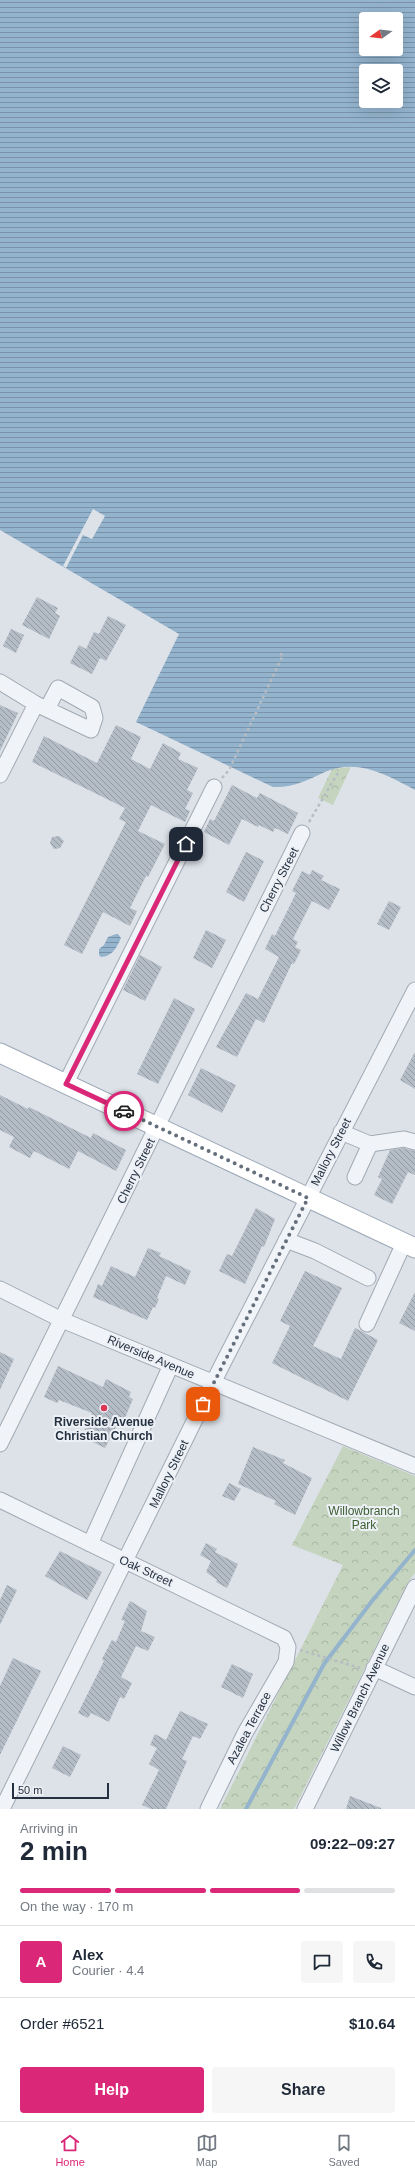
<!DOCTYPE html>
<html lang="en">
<head>
<meta charset="utf-8">
<style>
	body { margin:0; font-family:Helvetica,sans-serif; background:#f6f6f7; color:#1f2937; height:100vh; display:flex; flex-direction:column; font-size:15px; white-space:nowrap }
	* { box-sizing:border-box; margin:0 }
	p { font-size:13px; color:#747a83 }
	.icon { flex:none; width:22px; height:22px; fill:none; stroke:currentColor; stroke-width:2; stroke-linecap:round; stroke-linejoin:round }
	.map { position:relative; height:1809px; overflow:hidden }
	.drawer { display:flex; flex-direction:column; background:#fff; flex:1 }
	.drawer>* { flex:none }
	.needle { width:26px; rotate:255deg }
	.fabs { position:absolute; left:359px; top:12px; display:grid; gap:8px }
	.fabs a { display:grid; place-items:center; width:44px; height:44px; border-radius:4px; background:#fff; box-shadow:0 4px 16px #0002; font-size:20px }
	.scale { position:absolute; left:12px; bottom:10px; width:97px; box-sizing:border-box; padding-left:4px; border:2px solid #253141; border-top:0; font-size:11px; line-height:14px; white-space:nowrap; color:#253141; -webkit-text-stroke:3px #edf1f6; paint-order:stroke }
	.pin { position:absolute; display:grid; place-items:center; width:34px; height:34px; color:#fff; margin:-17px; border-radius:8px; box-shadow:0 2px 6px #0006 }
	.courier { position:absolute; display:grid; place-items:center; width:40px; height:40px; margin:-20px; border:3px solid #db2777; border-radius:50%; background:#fff; color:#222; box-shadow:0 1px 5px #0007 }
	.overview em { font-style:normal; font-weight:600 }
	.overview div { display:flex; flex-direction:column-reverse }
	.overview { display:flex; align-items:center; justify-content:space-between; height:68px; padding:0 20px }
	h1 { font-size:26px; font-weight:600; line-height:30px }
	.bar { display:grid; grid-template-columns:repeat(4,1fr); gap:6px 4px; align-content:center; height:48px; padding:0 20px }
	.bar i { height:5px; border-radius:3px; background:#e0e1e3 }
	.bar .active { background:#db2777 }
	.bar p { grid-column:span 4 }
	.line { display:flex; align-items:center; gap:10px; padding:0 20px; border-top:1px solid #e0e1e3 }
	.line div { flex:1 }
	.round { display:grid; place-items:center; flex:none; width:42px; height:42px; border-radius:4px; background:#f6f6f7 }
	.action { display:flex; gap:8px; margin-top:auto; padding:8px 20px }
	.action a { flex:1; height:46px; border-radius:4px; background:#db2777; color:#fff; font-size:16px; font-weight:600; line-height:46px; text-align:center }
	.action a+a { background:#f6f6f7; color:#1f2937 }
	.menu { display:flex; justify-content:space-around; align-items:center; height:56px; border-top:1px solid #e0e1e3; background:#fff; font-size:11px; color:#747a83 }
	.menu a { display:grid; justify-items:center; gap:2px }
	.menu .active { color:#db2777 }
	.map>svg:first-child { display:block }
	.park { fill:url(#park-crowns) }
	.water { fill:url(#water-rules); fill-rule:evenodd }
	.pier { fill:#dde2e9 }
	.lines { fill:none; stroke-linecap:round; stroke-linejoin:round }
	.stream { stroke:#94b3cd; stroke-width:4 }
	.building { fill:url(#building-back-hatch) }
	.minor-casing { stroke:#a2a9b3; stroke-width:17 }
	.major-casing { stroke:#9ba7b6; stroke-width:21 }
	.path { stroke:#b7bdc4; stroke-width:2.5; stroke-dasharray:3 3; stroke-linecap:butt }
	.minor { stroke:#f0f3f7; stroke-width:15 }
	.major { stroke:#fff; stroke-width:19 }
	.done { stroke:#656f7c; stroke-width:4; stroke-dasharray:0 7.2 }
	.route { stroke:#db2777; stroke-width:5 }
	.poi-dot { fill:#dc3556; stroke:#edf1f6; stroke-width:1.5 }
	.labels { text-anchor:middle; dominant-baseline:central; stroke-width:4; stroke-linejoin:round; paint-order:stroke }
	.street-label { font-size:12px; fill:#253141; stroke:#edf1f6 }
	.poi-label { font-size:12px; font-weight:bold; fill:#253141; stroke:#edf1f6 }
	.park-label { font-size:12px; fill:#3c5e31; stroke:#edf1f6 }
</style>
</head>
<body>
<div class="map">
<svg width="415" height="1809" viewBox="0 0 415 1809">
	<defs>
		<pattern id="park-crowns" width="20" height="18" patternUnits="userSpaceOnUse"><rect width="20" height="18" fill="#c4d4be"/><path d="M2 6a3 3 0 1 1 6 0M12 15a3 3 0 1 1 6 0" fill="none" stroke="#a8b6a4"/></pattern>
		<pattern id="water-rules" width="6" height="5" patternUnits="userSpaceOnUse"><rect width="6" height="5" fill="#94b3cd"/><path d="M0 2.5h6" fill="none" stroke="#7992a8"/></pattern>
		<pattern id="building-back-hatch" width="6" height="6" patternUnits="userSpaceOnUse"><rect width="6" height="6" fill="#b4bcc6"/><path d="M-1 5l2 2M0 0l6 6M5-1l2 2" fill="none" stroke="#9299a2"/></pattern>
	</defs>
	<rect width="100%" height="100%" fill="#dde2e9"/>
	<path class="park" d="M351 767 333 805 318 798 332 769Z
		M343 1446 415 1476V1573L408 1582 294 1809H220L343 1565 292 1545Z"/>
	<path class="water" d="M0 0H415V790C387 775 358 758 325 772 308 780 293 788 273 787L136 722 179 634 0 530ZM366 19H396V49H366ZM366 71H396V101H366Z
		M116 934H118L121 938C117 947 112 957 101 957L99 955V949L104 945 108 937Z"/>
	<path class="pier" d="M93 509 105 516 92 539 83 535 66 568 63 566Z"/>
	<g class="lines">
		<path class="stream" d="M246 1809 324 1664 372 1601 415 1550"/>
	</g>
	<path class="building" d="M37 597 58 608 55 613 60 616 49 639 22 625Z
		M108 616 126 625 106 661 100 658 92 674 70 663 79 645 86 649 94 632 99 634Z
		M11 629 24 635 16 653 3 646Z
		M0 705 18 713 0 751Z
		M116 725 141 737 131 759 150 769 163 743 181 753 178 759 198 768 187 790 193 793 185 809 190 811 185 822 151 805 138 831 165 844 148 877 146 876 130 908 137 911 130 926 103 912 82 954 64 945 126 822 119 819 125 808 32 762 44 736 97 763Z
		M232 785 257 798 260 793 298 813 288 834 275 828 273 832 259 825 258 827 242 819 229 845 204 832 210 819 214 821Z
		M59 836 64 841 60 848 54 849 50 843 52 837Z
		M246 852 264 861 244 902 226 892Z
		M312 870 324 876 321 880 340 889 329 910 312 901 293 939 298 942 295 947 301 950 294 964 292 963 264 1023 256 1019 237 1057 216 1047 246 993 258 999 279 957 265 949 272 934 275 936 296 893 292 891 302 871 310 875Z
		M389 901 401 907 389 930 377 924Z
		M206 930 226 940 212 968 193 958Z
		M140 955 162 967 145 1001 123 990Z
		M174 998 195 1009 158 1084 137 1074Z
		M415 1052V1089L400 1080Z
		M201 1068 236 1085 222 1113 188 1095Z
		M0 1095 28 1109 29 1107 91 1138 93 1133 126 1150 116 1171 78 1151 69 1169 34 1151 30 1158 9 1147 14 1137 0 1130Z
		M403 1148 415 1151V1175L408 1172 392 1204 374 1195 382 1179 378 1177 390 1150Z
		M256 1208 275 1219 264 1247 262 1246 245 1284 219 1271 227 1254 232 1256Z
		M148 1248 161 1253 159 1256 191 1271 185 1285 166 1276 157 1298 159 1299 155 1308 153 1307 147 1320 93 1297 98 1284 102 1286 111 1266 135 1277Z
		M305 1271 342 1288 313 1346 341 1359 355 1328 378 1340 348 1401 272 1363 290 1326 280 1321Z
		M415 1292V1331L399 1323Z
		M0 1352 14 1359 0 1390Z
		M58 1366 103 1387 106 1379 131 1392 129 1397 133 1399 121 1427 117 1425 105 1448 93 1442 96 1435 85 1430 92 1413 59 1400 57 1403 44 1397Z
		M253 1447 285 1460 283 1463 312 1478 295 1515 274 1504 276 1501 238 1484Z
		M229 1483 241 1489 234 1501 222 1496Z
		M206 1543 217 1549 215 1552 238 1564 227 1588 216 1582 217 1580 206 1572 211 1561 200 1555Z
		M60 1551 102 1572 87 1600 45 1576Z
		M7 1585 17 1590 0 1625V1600Z
		M130 1601 147 1611 141 1631 155 1637 148 1651 136 1646 121 1677 132 1683 124 1699 120 1697 109 1722 91 1713 88 1718 78 1713 104 1661 102 1659 112 1640 116 1642 125 1621 121 1620Z
		M13 1658 41 1671 0 1755V1686Z
		M232 1664 253 1674 243 1698 221 1687Z
		M180 1711 208 1724 200 1739 193 1736 182 1759 187 1761 166 1809H151L142 1805 159 1770 149 1764 157 1748 150 1745 155 1734 166 1740Z
		M63 1746 81 1755 70 1777 52 1768Z
		M350 1796 381 1808V1809H346Z"/>
	<g class="lines">
		<defs>
			<path id="minor" d="M0 682 36 704 91 730 95 718 92 707 58 688 47 709
				M0 775 36 704
				M66 1083 214 787
				M341 1132 370 1144 355 1177
				M370 1144 404 1139 415 1142
				M286 1240 315 1251 368 1278
				M0 1289 62 1320 415 1466
				M367 1324 404 1243
				M0 1444 302 833
				M0 1500 284 1638 288 1647 286 1662 245 1733 208 1809
				M90 1544 171 1365
				M374 1668 415 1687
				M2 1809 222 1365 415 990
				M305 1809 415 1587"/>
			<path id="major" d="M0 1053 415 1248"/>
		</defs>
		<use href="#minor" class="minor-casing"/>
		<use href="#major" class="major-casing"/>
		<path class="path" d="M222 778 229 770 283 655 279 653
			M309 822 339 771
			M300 1650 360 1668"/>
		<use href="#minor" class="minor"/>
		<use href="#major" class="major"/>
	</g>
	<g class="lines">
		<path class="done" d="M124 1111 308 1198 203 1404"/>
		<path class="route" d="M124 1111 66 1084 186 844"/>
	</g>
	<circle class="poi-dot" cx="104" cy="1408" r="4"/>
	<g class="labels">
		<g class="street-label">
			<text transform="translate(279 880) rotate(-63)">Cherry Street</text>
			<text transform="translate(331 1152) rotate(-63)">Mallory Street</text>
			<text transform="translate(136 1171) rotate(-64)">Cherry Street</text>
			<text transform="translate(151 1357) rotate(23)">Riverside Avenue</text>
			<text transform="translate(169 1474) rotate(-64)">Mallory Street</text>
			<text transform="translate(146 1571) rotate(25)">Oak Street</text>
			<text transform="translate(360 1698) rotate(-64)">Willow Branch Avenue</text>
			<text transform="translate(249 1728) rotate(-62)">Azalea Terrace</text>
		</g>
		<g class="poi-label">
			<text x="104" y="1422">Riverside Avenue<tspan x="104" dy="14">Christian Church</tspan></text>
		</g>
		<g class="park-label">
			<text x="364" y="1511">Willowbranch<tspan x="364" dy="14">Park</tspan></text>
		</g>
	</g>
</svg>
<div class="fabs">
<a><svg class="needle" viewBox="-14 -14 28 28"><path d="M0-13l5 13h-10z" fill="#e53935"/><path d="M0 13l5-13h-10z" fill="#747a83"/></svg></a>
<a><svg class="icon" aria-label="layers" viewBox="0 0 24 24"><path d="M12 4l9 5-9 5-9-5zM3 14l9 5 9-5"/></svg></a>
</div>
<div class="scale">50 m</div>
<div class="pin" style="left:203px;top:1404px;background:#ea580c"><svg class="icon" aria-label="bag" viewBox="0 0 24 24"><path d="M5 8h14l-1 12H6zM9 8a3 3 0 0 1 6 0"/></svg></div>
<div class="pin" style="left:186px;top:844px;background:#1f2937"><svg class="icon" aria-label="home" viewBox="0 0 24 24"><path d="M3 11l9-7 9 7M6 9v11h12V9"/></svg></div>
<div class="courier" style="left:124px;top:1111px"><svg class="icon" aria-label="car" viewBox="0 0 24 24"><path d="M5 17H2v-5l4-1 3-4h7l3 4 3 1v5h-3M9 17h6M6 11h13"/><circle cx="7" cy="17" r="2"/><circle cx="17" cy="17" r="2"/></svg></div>
</div>
<section class="drawer">
<div class="overview"><div><h1>2 min</h1><p>Arriving in</p></div><em>09:22–09:27</em></div>
<div class="bar"><i class="active"></i><i class="active"></i><i class="active"></i><i></i><p>On the way · 170 m</p></div>
<div class="line" style="height:72px"><b class="round" style="background:#db2777;color:#fff">A</b><div><b>Alex</b><p>Courier · 4.4</p></div><a class="round"><svg class="icon" aria-label="chat" viewBox="0 0 24 24"><path d="M4 5h16v11H9l-5 4z"/></svg></a><a class="round"><svg class="icon" aria-label="phone" viewBox="0 0 24 24"><path d="M5 4h4l2 5-3 2q2 4 5 5l2-3 5 2v4C11 20 4 13 5 4z"/></svg></a></div>
<div class="line" style="height:52px"><div>Order #6521</div><b>$10.64</b></div>
<div class="action"><a>Help</a><a>Share</a></div>
</section>
<nav class="menu">
<a class="active"><svg class="icon" aria-label="home" viewBox="0 0 24 24"><path d="M3 11l9-7 9 7M6 9v11h12V9"/></svg>Home</a>
<a><svg class="icon" aria-label="map" viewBox="0 0 24 24"><path d="M3 6l6-2 6 2 6-2v14l-6 2-6-2-6 2zM9 4v14M15 6v14"/></svg>Map</a>
<a><svg class="icon" aria-label="saved" viewBox="0 0 24 24"><path d="M7 4h10v16l-5-4-5 4z"/></svg>Saved</a>
</nav>
</body>
</html>
